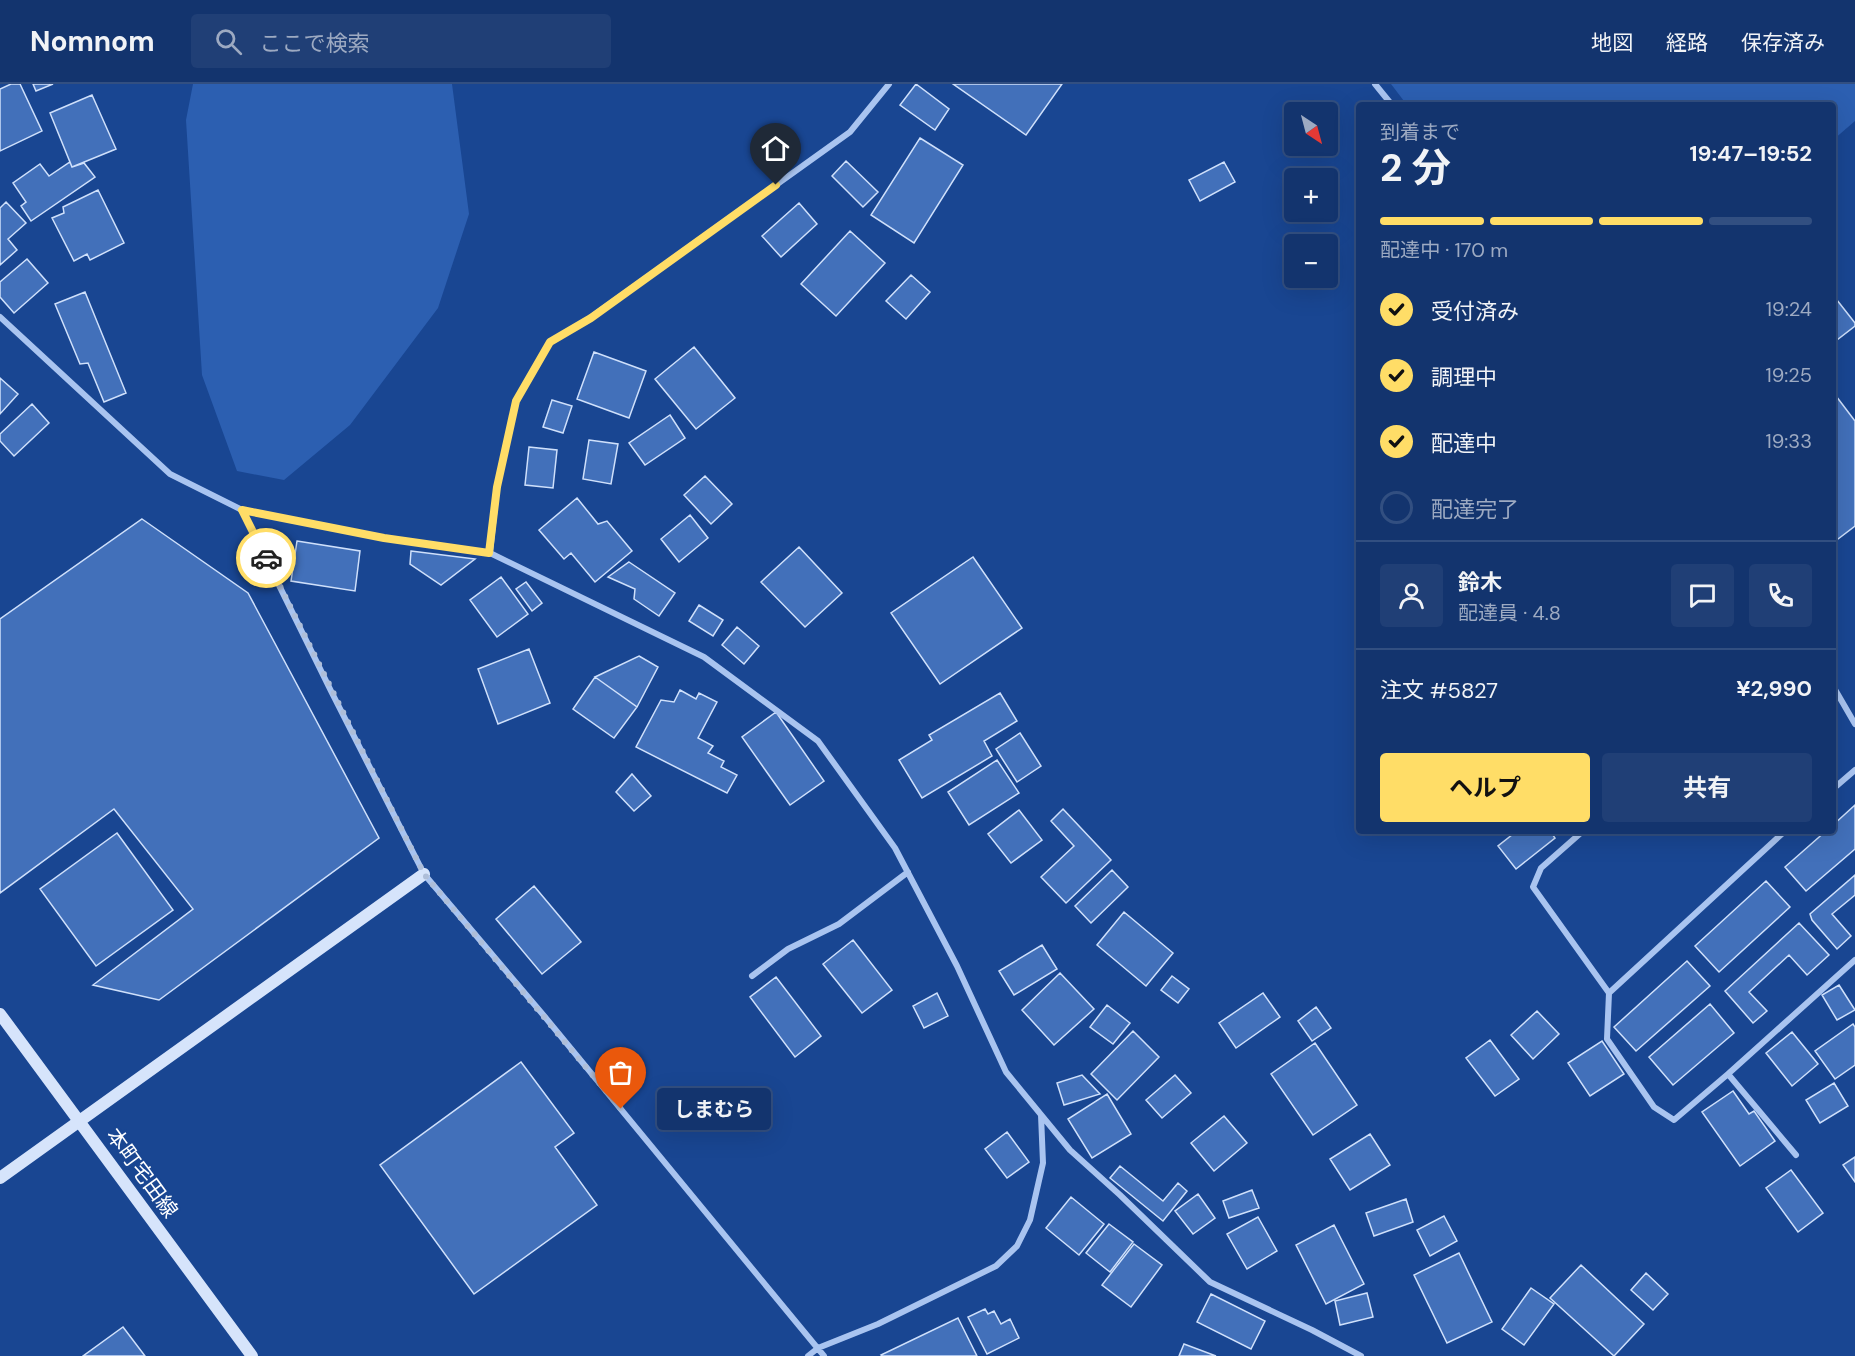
<!DOCTYPE html>
<html lang="ja">
<head>
<meta charset="utf-8">
<style>
	body { margin:0; font-family:"DM Sans","Noto Sans JP",sans-serif; background:#203f76; color:#f1f3f6; height:100vh; display:flex; flex-direction:column; font-size:22px; white-space:nowrap }
	* { box-sizing:border-box; margin:0 }
	p { font-size:20px; color:#9daac2 }
	.icon { flex:none; width:33px; height:33px; fill:none; stroke:currentColor; stroke-width:2; stroke-linecap:round; stroke-linejoin:round }
	.map { position:relative; flex:1; overflow:hidden }
	.details { position:absolute; left:1356px; top:18px; width:480px; height:732px; display:flex; flex-direction:column; background:#13346e; border-radius:6px; box-shadow:0 6px 24px #0002,0 0 0 2px #324f81 }
	.details>* { flex:none }
	.needle { width:39px; rotate:144deg }
	.fabs { position:absolute; left:1284px; top:18px; display:grid; gap:12px }
	.fabs a { display:grid; place-items:center; width:54px; height:54px; border-radius:6px; background:#13346e; box-shadow:0 6px 24px #0002,0 0 0 2px #324f81; font-size:30px }
	.pin { position:absolute; display:grid; place-items:center; width:51px; height:51px; color:#fff; margin:-62px -26px; border-radius:50% 50% 50% 0; rotate:-45deg; box-shadow:0 0 6px #0007 }
	.pin .icon { rotate:45deg }
	.courier { position:absolute; display:grid; place-items:center; width:60px; height:60px; margin:-30px; border:4px solid #ffdd67; border-radius:50%; background:#fff; color:#222; box-shadow:0 2px 8px #0007 }
	.bubble { position:absolute; height:42px; border-radius:6px; background:#13346e; box-shadow:0 6px 24px #0002,0 0 0 2px #324f81; font-size:20px; font-weight:700; line-height:42px; text-align:center }
	.head em { font-style:normal; font-weight:700 }
	.head div { display:flex; flex-direction:column-reverse }
	.head { display:flex; align-items:center; justify-content:space-between; height:102px; padding:0 24px }
	h1 { font-size:39px; font-weight:700; line-height:45px }
	.bar { display:grid; grid-template-columns:repeat(4,1fr); gap:9px 6px; align-content:center; height:72px; padding:0 24px }
	.bar i { height:8px; border-radius:4px; background:#324f81 }
	.bar .on { background:#ffdd67 }
	.bar p { grid-column:span 4 }
	.line { display:flex; align-items:center; gap:15px; padding:0 24px; border-top:2px solid #324f81 }
	.line div { flex:1 }
	.round { display:grid; place-items:center; flex:none; width:63px; height:63px; border-radius:6px; background:#203f76 }
	ol { padding:0 24px; list-style:none }
	li { display:flex; align-items:center; gap:18px; height:66px }
	li p { margin-inline-start:auto }
	li .icon { padding:6px; border-radius:50%; background:#ffdd67; color:#111; stroke-width:4 }
	li:last-child { color:#9daac2 }
	li i { width:33px; height:33px; border:3px solid #324f81; border-radius:50% }
	.cta { display:flex; gap:12px; margin-top:auto; padding:12px 24px }
	.cta a { flex:1; height:69px; border-radius:6px; background:#ffdd67; color:#111; font-size:24px; font-weight:700; line-height:69px; text-align:center }
	.cta a+a { background:#203f76; color:#f1f3f6 }
	header { display:flex; align-items:center; gap:36px; box-sizing:border-box; height:84px; padding:0 30px; background:#13346e; border-bottom:2px solid #324f81 }
	header strong { font-size:28px }
	nav { display:flex; gap:33px; margin-inline-start:auto; font-size:21px }
	.search { width:420px; height:54px; background:#203f76; display:flex; align-items:center; gap:15px; box-sizing:border-box; padding:0 21px; border-radius:6px; color:#9daac2; font-size:22px }
	.map>svg:first-child { display:block }
	.green { fill:#2c5fb1 }
	.building { fill:#4270ba; stroke:#cfe0fb; stroke-width:1.5 }
	.lines { fill:none; stroke-linecap:round; stroke-linejoin:round }
	.street { stroke:#a9c4f0; stroke-width:6 }
	.secondary { stroke:#d6e4fb; stroke-width:12 }
	.done { stroke:#aebed9; stroke-width:6; stroke-dasharray:0 10.8 }
	.route { stroke:#ffdd67; stroke-width:8 }
	.labels { text-anchor:middle; dominant-baseline:central; stroke-width:4.5; stroke-linejoin:round; paint-order:stroke }
	.street-label { font-size:21px; fill:#fff; stroke:#194692 }
</style>
</head>
<body>
<header>
<strong>Nomnom</strong>
<div class="search"><svg class="icon" aria-label="search" viewBox="0 0 24 24"><circle cx="10" cy="10" r="6"/><path d="M15 15l6 6"/></svg>ここで検索</div>
<nav><a>地図</a><a>経路</a><a>保存済み</a></nav>
</header>
<div class="map">
<svg width="1855" height="1272" viewBox="0 0 1855 1272">
	<rect width="100%" height="100%" fill="#194692"/>
	<path class="green" d="M193 0H452L469 130 438 224 350 341 284 396 237 387 202 291 186 36Z
		M1391 0H1855V37L1833 56V21H1407Z"/>
	<path class="building" d="M11 0H20L42 47 0 67V5Z
		M33 0H53L36 7Z
		M916 0 949 25 935 46 900 21Z
		M953 0H1062L1026 51Z
		M92 11 116 65 72 83 50 29Z
		M920 54 963 81 914 159 871 131Z
		M846 77 878 108 863 123 832 92Z
		M70 78 72 83 84 79 95 93 31 137 21 122 26 118 13 99 40 80 49 92Z
		M1224 78 1235 98 1200 117 1189 96Z
		M98 106 124 159 90 176 87 170 74 177 52 134 64 129 63 123Z
		M6 118 26 139 8 155 17 166 0 181V124Z
		M799 119 817 140 781 173 762 152Z
		M850 147 885 179 836 232 801 200Z
		M27 175 48 199 14 229 0 213V198Z
		M911 191 930 208 906 235 886 217Z
		M85 208 126 309 104 318 88 279 80 280 55 220Z
		M1833 211 1855 239V242L1833 259Z
		M694 263 735 314 696 345 655 295Z
		M594 268 646 287 629 334 577 315Z
		M0 294 18 310 0 330Z
		M1833 308 1855 337V442L1838 455 1833 448Z
		M552 316 572 322 563 349 543 343Z
		M32 320 49 339 14 372 0 357V350Z
		M670 331 685 354 645 381 629 359Z
		M589 356 618 360 611 400 583 395Z
		M529 363 557 366 553 404 525 401Z
		M705 392 732 420 711 440 684 411Z
		M577 414 598 440 607 437 632 467 595 498 571 469 564 475 539 446Z
		M690 431 708 454 679 478 661 455Z
		M142 435 248 509 379 754 159 916 93 901 193 825 114 725 0 809V535Z
		M297 457 360 467 355 507 291 497Z
		M799 463 842 509 805 543 761 498Z
		M411 467 475 475 441 501 410 480Z
		M973 473 1022 544 940 600 891 529Z
		M629 478 675 509 659 532 634 515 635 505 608 493Z
		M501 493 528 530 497 553 470 516Z
		M526 498 542 519 532 527 516 505Z
		M699 521 723 536 713 552 689 537Z
		M737 543 759 562 744 580 722 561Z
		M529 565 550 619 498 640 478 585Z
		M639 572 658 583 637 623 595 593Z
		M595 593 637 623 614 654 573 625Z
		M680 606 696 615 699 609 717 618 698 654 713 662 708 669 724 677 721 683 737 691 727 709 636 663 661 616 674 618Z
		M1000 609 1017 637 984 657 992 672 922 714 899 676 932 656 929 651Z
		M776 628 824 697 790 721 742 653Z
		M1020 649 1041 682 1017 698 996 665Z
		M997 676 1019 709 969 741 948 708Z
		M632 690 651 712 634 727 616 708Z
		M1855 721V765L1806 807 1785 783 1826 747H1833V741Z
		M1063 725 1111 776 1066 819 1041 793 1074 762 1051 737Z
		M1019 726 1042 756 1011 779 988 750Z
		M1517 747H1550L1555 754 1516 785 1498 762Z
		M117 749 173 826 96 882 40 805Z
		M1112 786 1128 803 1091 839 1075 822Z
		M1855 791V811L1832 830 1851 852 1837 865 1812 836 1810 830Z
		M1766 797 1790 823 1719 888 1695 862Z
		M534 802 581 858 542 890 496 835Z
		M1124 828 1173 869 1146 902 1097 861Z
		M1799 839 1829 871 1807 891 1789 871 1749 908 1767 927 1753 939 1725 907Z
		M853 856 892 906 862 929 823 880Z
		M1042 861 1057 885 1014 911 999 887Z
		M1687 877 1710 902 1636 967 1614 943Z
		M1060 889 1094 925 1054 961 1022 926Z
		M1172 892 1189 905 1178 919 1161 906Z
		M776 893 821 952 795 973 750 913Z
		M1839 901 1855 926 1837 936 1822 911Z
		M937 909 948 932 924 944 913 922Z
		M1263 909 1280 933 1236 964 1219 939Z
		M1710 920 1734 949 1673 1001 1649 973Z
		M1107 921 1130 939 1113 960 1090 943Z
		M1316 923 1331 944 1312 957 1298 937Z
		M1537 927 1559 950 1533 975 1511 951Z
		M1853 940 1855 943V981L1835 995 1815 967Z
		M1133 947 1159 973 1117 1016 1091 990Z
		M1792 948 1818 980 1792 1002 1766 969Z
		M1490 956 1519 995 1495 1012 1466 974Z
		M1602 957 1624 990 1590 1012 1568 979Z
		M1315 959 1357 1021 1313 1051 1271 990Z
		M521 978 574 1049 555 1063 597 1121 474 1210 380 1081Z
		M1082 991 1100 1010 1064 1021 1057 999Z
		M1175 991 1191 1009 1162 1034 1146 1016Z
		M1834 999 1848 1022 1820 1039 1806 1016Z
		M1733 1007 1749 1030 1754 1027 1775 1057 1740 1082 1702 1028Z
		M1107 1010 1131 1050 1092 1074 1068 1035Z
		M1224 1032 1247 1059 1214 1087 1191 1059Z
		M1007 1048 1029 1078 1007 1094 985 1065Z
		M1370 1050 1390 1081 1350 1106 1330 1075Z
		M1855 1073V1098L1843 1081Z
		M1120 1082 1163 1117 1178 1099 1187 1107 1163 1137 1110 1094Z
		M1791 1086 1823 1129 1798 1148 1766 1104Z
		M1252 1106 1259 1124 1229 1134 1223 1117Z
		M1198 1110 1215 1134 1193 1150 1175 1127Z
		M1071 1113 1104 1140 1079 1171 1046 1144Z
		M1406 1115 1413 1138 1374 1152 1366 1129Z
		M1444 1132 1457 1157 1430 1172 1417 1146Z
		M1258 1133 1277 1167 1247 1185 1227 1150Z
		M1109 1140 1133 1158 1110 1188 1086 1169Z
		M1334 1141 1364 1200 1326 1220 1296 1161Z
		M1134 1160 1162 1181 1131 1223 1102 1201Z
		M1459 1169 1492 1238 1447 1259 1414 1191Z
		M1581 1181 1644 1240 1614 1272 1550 1214Z
		M1646 1189 1668 1210 1653 1226 1631 1206Z
		M1531 1204 1554 1220 1524 1261 1502 1245Z
		M1367 1209 1373 1233 1340 1241 1335 1217Z
		M1211 1210 1265 1237 1251 1265 1197 1238Z
		M985 1225 988 1230 994 1227 1001 1240 1010 1235 1019 1254 987 1270 968 1233Z
		M958 1234 977 1272H882L881 1271Z
		M123 1243 145 1272H83Z
		M1184 1260 1216 1272H1179Z"/>
	<g class="lines">
		<path class="street" d="M1375 0 1392 21
			M0 233 170 390 242 426 384 454 490 469 704 573 818 657 895 764 957 882 1006 988 1070 1066 1120 1111 1210 1198 1312 1246 1361 1272
			M242 426 331 607 424 790 545 933 824 1272
			M490 469 497 403 516 317 550 258 590 234 850 48 889 0
			M1833 602 1855 640
			M1833 705 1855 686
			M1583 747 1541 784 1533 803 1609 909
			M1785 747 1609 909 1607 955 1654 1023 1674 1036 1728 990 1855 876
			M752 892 788 865 839 840 908 788
			M1728 990 1796 1071
			M808 1272 818 1264 878 1240 996 1182 1017 1162 1030 1136 1043 1079 1041 1031"/>
		<path class="secondary" d="M0 930 252 1272
			M0 1094 424 790"/>
	</g>
	<g class="lines">
		<path class="done" d="M266 474 424 790 621 1025"/>
		<path class="route" d="M266 474 242 426 384 454 489 469 497 403 516 317 550 258 591 234 776 101"/>
	</g>
	<g class="labels">
		<g class="street-label">
			<text transform="translate(142 1089) rotate(54)">本町宅田線</text>
		</g>
	</g>
</svg>
<div class="fabs">
<a><svg class="needle" viewBox="-14 -14 28 28"><path d="M0-13l5 13h-10z" fill="#e53935"/><path d="M0 13l5-13h-10z" fill="#9daac2"/></svg></a>
<a>+</a>
<a>−</a>
</div>
<div class="pin" style="left:621px;top:1025px;background:#ea580c"><svg class="icon" aria-label="bag" viewBox="0 0 24 24"><path d="M5 8h14l-1 12H6zM9 8a3 3 0 0 1 6 0"/></svg></div>
<div class="pin" style="left:776px;top:101px;background:#1f2937"><svg class="icon" aria-label="home" viewBox="0 0 24 24"><path d="M3 11l9-7 9 7M6 9v11h12V9"/></svg></div>
<div class="courier" style="left:266px;top:474px"><svg class="icon" aria-label="car" viewBox="0 0 24 24"><path d="M5 17H2v-5l4-1 3-4h7l3 4 3 1v5h-3M9 17h6M6 11h13"/><circle cx="7" cy="17" r="2"/><circle cx="17" cy="17" r="2"/></svg></div>
<div class="bubble" style="left:657px;top:1004px;width:114px">しまむら</div>
<section class="details">
<div class="head"><div><h1>2 分</h1><p>到着まで</p></div><em>19:47–19:52</em></div>
<div class="bar"><i class="on"></i><i class="on"></i><i class="on"></i><i></i><p>配達中 · 170 m</p></div>
<ol>
<li><svg class="icon" aria-label="check" viewBox="0 0 24 24"><path d="M5 12l5 5 9-10"/></svg>受付済み<p>19:24</p></li>
<li><svg class="icon" aria-label="check" viewBox="0 0 24 24"><path d="M5 12l5 5 9-10"/></svg>調理中<p>19:25</p></li>
<li><svg class="icon" aria-label="check" viewBox="0 0 24 24"><path d="M5 12l5 5 9-10"/></svg>配達中<p>19:33</p></li>
<li><i></i>配達完了</li>
</ol>
<div class="line" style="height:108px"><a class="round"><svg class="icon" aria-label="person" viewBox="0 0 24 24"><circle cx="12" cy="8" r="4"/><path d="M4 21q1-7 8-7t8 7"/></svg></a><div><b>鈴木</b><p>配達員 · 4.8</p></div><a class="round"><svg class="icon" aria-label="chat" viewBox="0 0 24 24"><path d="M4 5h16v11H9l-5 4z"/></svg></a><a class="round"><svg class="icon" aria-label="phone" viewBox="0 0 24 24"><path d="M5 4h4l2 5-3 2q2 4 5 5l2-3 5 2v4C11 20 4 13 5 4z"/></svg></a></div>
<div class="line" style="height:78px"><div>注文 #5827</div><b>¥2,990</b></div>
<div class="cta"><a>ヘルプ</a><a>共有</a></div>
</section>
</div>
</body>
</html>
